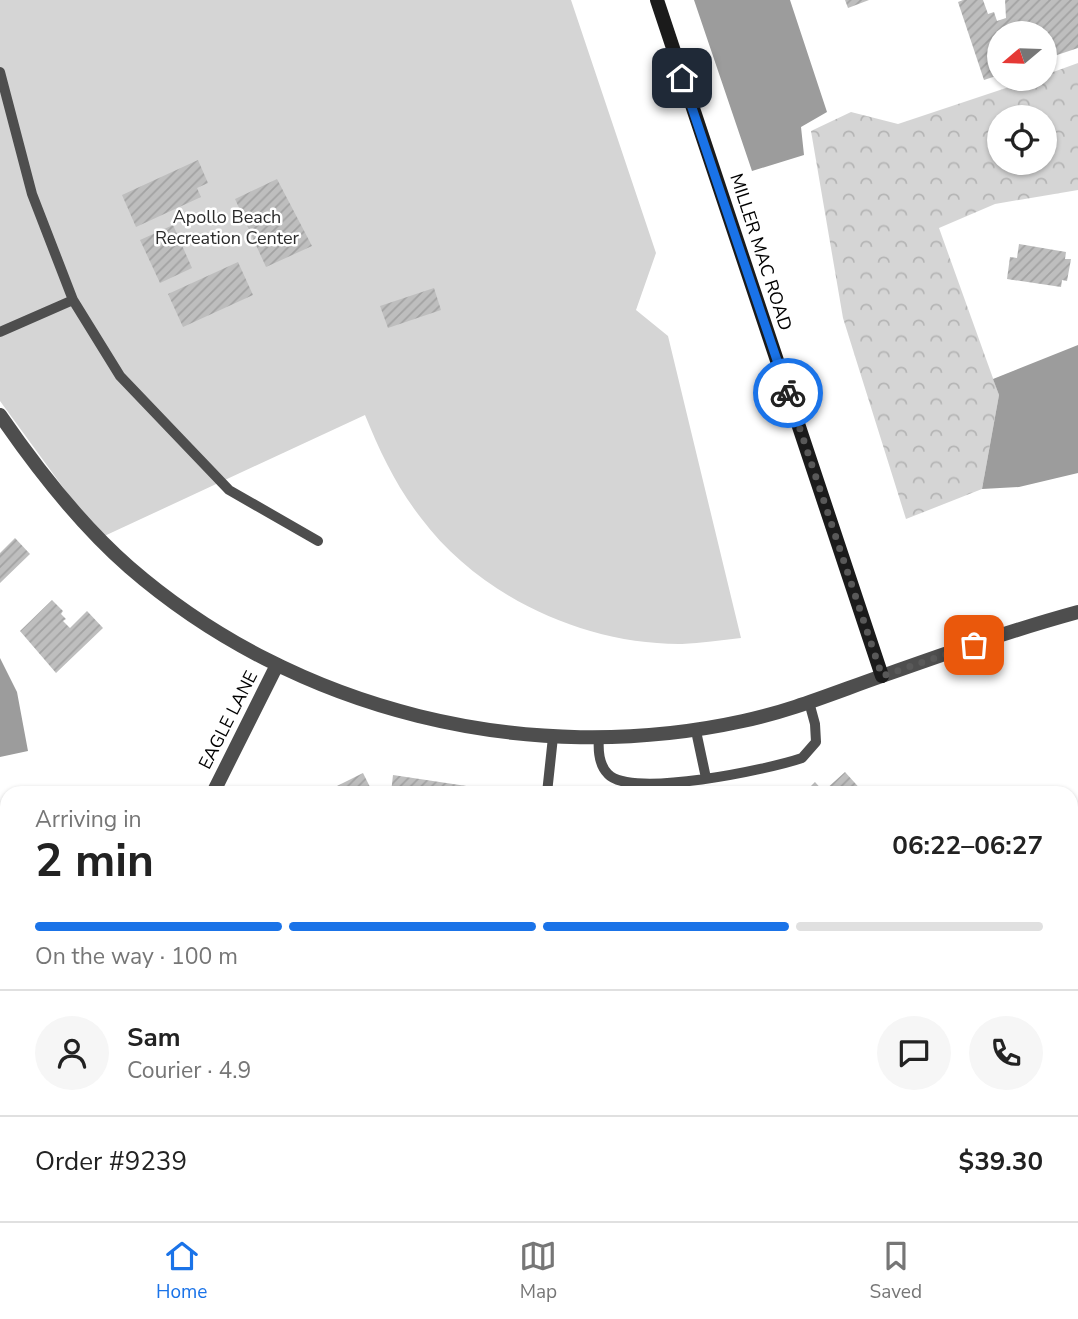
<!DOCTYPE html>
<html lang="en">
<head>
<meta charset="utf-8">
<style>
	body { margin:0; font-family:"Nunito Sans",sans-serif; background:#f6f6f6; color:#222; height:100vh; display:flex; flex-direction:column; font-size:26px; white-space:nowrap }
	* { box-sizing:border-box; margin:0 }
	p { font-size:23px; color:#767676 }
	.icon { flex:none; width:38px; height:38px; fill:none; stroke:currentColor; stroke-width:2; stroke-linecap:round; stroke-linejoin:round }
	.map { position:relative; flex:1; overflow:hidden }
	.panel { position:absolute; left:0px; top:786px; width:1078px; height:436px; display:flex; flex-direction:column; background:#fff; border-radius:21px 21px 0 0; box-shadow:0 2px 5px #0004 }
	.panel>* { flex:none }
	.needle { width:46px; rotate:251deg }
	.tools { position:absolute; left:987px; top:21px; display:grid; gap:14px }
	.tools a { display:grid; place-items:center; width:70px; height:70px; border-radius:50%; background:#fff; box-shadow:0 2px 5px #0004; font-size:35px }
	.pin { position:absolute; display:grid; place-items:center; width:60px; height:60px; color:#fff; margin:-30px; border-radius:14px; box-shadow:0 4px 10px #0006 }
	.courier { position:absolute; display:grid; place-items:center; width:70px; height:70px; margin:-35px; border:5px solid #1a73e8; border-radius:50%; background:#fff; color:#222; box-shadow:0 2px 9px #0007 }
	.head em { font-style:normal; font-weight:700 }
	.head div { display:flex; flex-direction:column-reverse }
	.head { display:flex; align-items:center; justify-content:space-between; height:119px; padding:0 35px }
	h1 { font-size:46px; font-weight:700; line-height:52px }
	.bar { display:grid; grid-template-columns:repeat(4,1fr); gap:10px 7px; align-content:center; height:84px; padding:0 35px }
	.bar i { height:9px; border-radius:5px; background:#e0e0e0 }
	.bar .selected { background:#1a73e8 }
	.bar p { grid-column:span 4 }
	.line { display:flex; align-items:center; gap:18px; padding:0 35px; border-top:2px solid #e0e0e0 }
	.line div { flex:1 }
	.round { display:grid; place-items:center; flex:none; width:74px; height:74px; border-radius:37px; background:#f6f6f6 }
	.tabs { display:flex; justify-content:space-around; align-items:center; height:98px; border-top:2px solid #e0e0e0; background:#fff; font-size:19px; color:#767676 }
	.tabs a { display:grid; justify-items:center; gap:4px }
	.tabs .selected { color:#1a73e8 }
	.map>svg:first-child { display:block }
	.grass { fill:url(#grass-dots) }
	.forest { fill:url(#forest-crowns); fill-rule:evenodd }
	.green { fill:#d5d5d5 }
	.water { fill:#9c9c9c }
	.building { fill:url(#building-hatch) }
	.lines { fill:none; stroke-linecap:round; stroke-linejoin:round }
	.lane { stroke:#4e4e4e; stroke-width:10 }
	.street { stroke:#4e4e4e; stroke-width:14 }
	.secondary { stroke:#1b1b1b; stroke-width:14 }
	.done { stroke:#595959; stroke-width:7; stroke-dasharray:0 12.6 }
	.route { stroke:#1a73e8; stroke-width:9 }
	.labels { text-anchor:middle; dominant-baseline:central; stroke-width:5; stroke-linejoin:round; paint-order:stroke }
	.park-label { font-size:18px; fill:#2c2c2c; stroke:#fff }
	.street-label { font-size:18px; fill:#000; stroke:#fff }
</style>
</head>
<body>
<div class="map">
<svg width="1078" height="1221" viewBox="0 0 1078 1221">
	<defs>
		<pattern id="grass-dots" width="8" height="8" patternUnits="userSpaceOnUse" patternTransform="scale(1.75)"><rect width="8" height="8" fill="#d5d5d5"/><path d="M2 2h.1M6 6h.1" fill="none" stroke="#b5b5b5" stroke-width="1.8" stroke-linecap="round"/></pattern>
		<pattern id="forest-crowns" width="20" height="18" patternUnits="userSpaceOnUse" patternTransform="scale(1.75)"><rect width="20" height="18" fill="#d5d5d5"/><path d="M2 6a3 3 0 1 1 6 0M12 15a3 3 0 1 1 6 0" fill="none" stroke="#b5b5b5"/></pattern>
		<pattern id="building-hatch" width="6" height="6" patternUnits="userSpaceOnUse" patternTransform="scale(1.75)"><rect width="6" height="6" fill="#bebebe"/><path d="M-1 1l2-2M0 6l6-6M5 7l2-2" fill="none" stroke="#a2a2a2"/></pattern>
	</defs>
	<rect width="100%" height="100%" fill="#fff"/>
	<path class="grass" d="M1078 843V1056H1071V844Z
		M1071 1142 1078 1143V1221H384L381 1215 1071 1214Z"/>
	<path class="forest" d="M1078 63V190L995 204 939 228 999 395 982 489 906 519 843 318 811 131 851 112 898 124 1033 79H1045V75ZM999 117H1045V163H999Z"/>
	<path class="green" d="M0 0H571L656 253 636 310 668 336 741 638C721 640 701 643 682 644 585 645 480 597 421 518 396 486 380 452 365 415L100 538 0 401Z"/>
	<path class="water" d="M694 0H790L827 112 801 127 804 155 752 171Z
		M1078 345V473L1019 487 982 489 999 395 993 379Z
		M0 658 17 692 28 751 0 757Z
		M1071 1068 1078 1069V1133L1071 1132Z
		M182 1215V1214L307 1215 303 1221H179Z"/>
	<path class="building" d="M845 0H869L848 8Z
		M963 0H983L988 14 994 12 997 21 1006 18 1005 0H1078V48L1045 59V33H999V75L984 80 958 2Z
		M198 160 208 183 197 188 201 197 136 227 122 195Z
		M277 179 312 246 266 267 235 199Z
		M173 225 192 268 160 283 140 240Z
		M1019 244 1066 252 1065 259H1071L1067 281 1062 280 1061 287 1007 279 1010 257 1017 258Z
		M238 262 253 295 183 327 168 294Z
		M434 288 441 310 388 328 380 306Z
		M15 538 30 554 0 583V553Z
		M52 600 63 611 61 614 66 619 63 621 70 628 87 611 103 628 56 673 20 631Z
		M845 772 864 793H828L825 790Z
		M363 773 371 789 364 793H323Z
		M393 775 493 790 492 793H391Z
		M815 782 825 793H804Z
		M7 983V1045L0 1042 5 1029 0 1027V996Z
		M0 1076 7 1079 0 1102Z"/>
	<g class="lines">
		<path class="lane" d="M0 72 32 194 73 300 0 332
			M73 300 120 376 229 490 318 541
			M696 731 706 778
			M599 738C598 750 599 765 608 774 631 799 770 769 802 758L816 742 815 724 809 702
			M547 793 553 737"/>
		<path class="street" d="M0 415C37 469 80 524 129 567 296 712 529 768 743 721 791 711 836 692 882 676 947 653 1012 630 1078 612
			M213 793 277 665
			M0 1221 7 1207"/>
		<path class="secondary" d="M657 0 882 676"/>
	</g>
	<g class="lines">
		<path class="done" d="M788 393 882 676 974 645"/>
		<path class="route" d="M682 78 788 393"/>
	</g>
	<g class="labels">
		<g class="park-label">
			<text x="227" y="217">Apollo Beach<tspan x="227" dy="21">Recreation Center</tspan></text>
		</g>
		<g class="street-label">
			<text transform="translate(761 252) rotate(72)">MILLER MAC ROAD</text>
			<text transform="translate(228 720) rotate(-63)">EAGLE LANE</text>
		</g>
	</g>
</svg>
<div class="tools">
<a><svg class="needle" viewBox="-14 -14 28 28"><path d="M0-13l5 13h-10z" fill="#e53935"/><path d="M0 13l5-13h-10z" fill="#767676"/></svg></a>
<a><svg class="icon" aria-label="locate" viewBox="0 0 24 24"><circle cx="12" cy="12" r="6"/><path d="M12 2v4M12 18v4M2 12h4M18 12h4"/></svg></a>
</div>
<div class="pin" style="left:974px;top:645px;background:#ea580c"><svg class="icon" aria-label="bag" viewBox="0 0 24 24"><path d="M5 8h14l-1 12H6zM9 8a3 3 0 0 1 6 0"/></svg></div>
<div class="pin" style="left:682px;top:78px;background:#1f2937"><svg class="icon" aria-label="home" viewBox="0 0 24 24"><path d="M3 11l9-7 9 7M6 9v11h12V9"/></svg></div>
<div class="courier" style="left:788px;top:393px"><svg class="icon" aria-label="bike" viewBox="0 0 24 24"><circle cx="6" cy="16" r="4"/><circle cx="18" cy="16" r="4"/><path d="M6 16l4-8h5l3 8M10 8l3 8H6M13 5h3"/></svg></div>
<section class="panel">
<div class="head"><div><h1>2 min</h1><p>Arriving in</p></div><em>06:22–06:27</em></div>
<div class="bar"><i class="selected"></i><i class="selected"></i><i class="selected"></i><i></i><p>On the way · 100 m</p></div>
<div class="line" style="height:126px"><a class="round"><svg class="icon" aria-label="person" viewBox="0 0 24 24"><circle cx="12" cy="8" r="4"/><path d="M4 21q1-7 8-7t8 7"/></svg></a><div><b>Sam</b><p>Courier · 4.9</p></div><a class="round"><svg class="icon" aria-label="chat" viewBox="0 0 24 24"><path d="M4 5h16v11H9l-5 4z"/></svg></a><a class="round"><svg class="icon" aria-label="phone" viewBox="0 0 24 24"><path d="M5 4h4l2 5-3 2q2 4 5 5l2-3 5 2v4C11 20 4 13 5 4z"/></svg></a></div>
<div class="line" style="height:91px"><div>Order #9239</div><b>$39.30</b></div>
</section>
</div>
<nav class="tabs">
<a class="selected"><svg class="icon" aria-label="home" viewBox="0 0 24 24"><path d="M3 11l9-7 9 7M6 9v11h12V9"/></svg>Home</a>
<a><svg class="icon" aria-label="map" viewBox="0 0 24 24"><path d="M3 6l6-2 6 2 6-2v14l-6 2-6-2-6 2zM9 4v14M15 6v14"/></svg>Map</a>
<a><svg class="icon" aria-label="saved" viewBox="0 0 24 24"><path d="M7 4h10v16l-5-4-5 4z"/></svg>Saved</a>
</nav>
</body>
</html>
